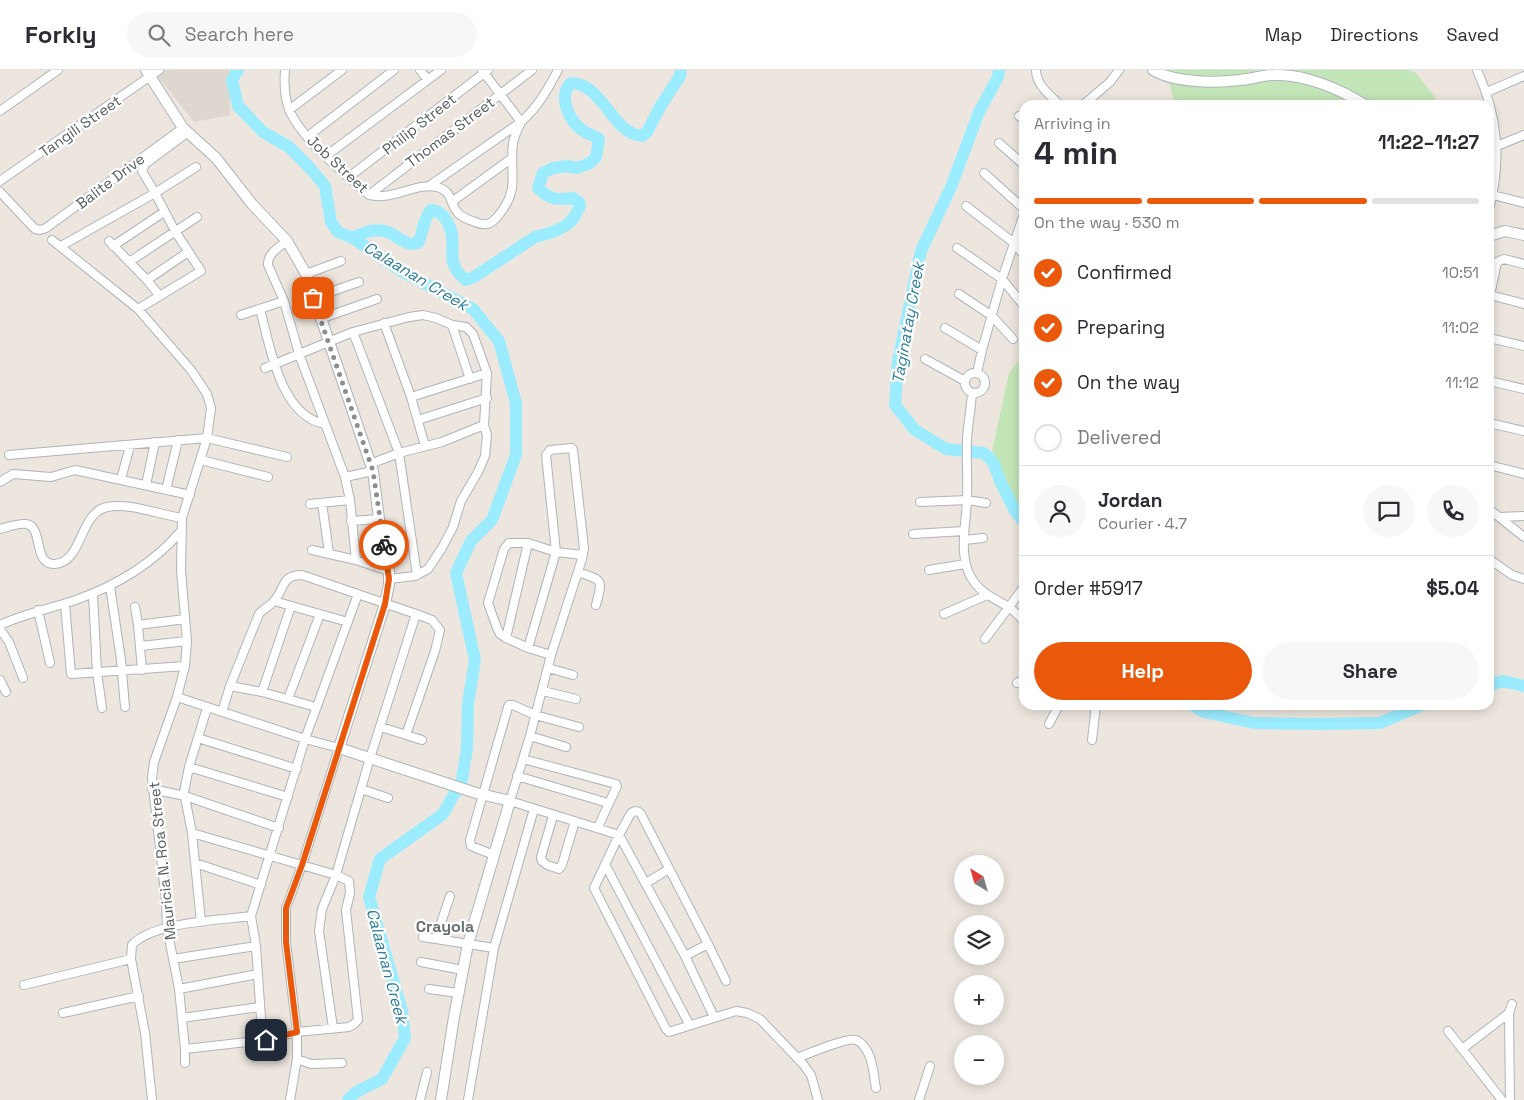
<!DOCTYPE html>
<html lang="en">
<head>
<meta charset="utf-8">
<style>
	body { margin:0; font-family:"Space Grotesk",sans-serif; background:#f7f7f7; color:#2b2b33; height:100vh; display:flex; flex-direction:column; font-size:19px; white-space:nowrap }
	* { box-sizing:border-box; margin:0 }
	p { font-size:16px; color:#7c7c81 }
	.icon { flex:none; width:28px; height:28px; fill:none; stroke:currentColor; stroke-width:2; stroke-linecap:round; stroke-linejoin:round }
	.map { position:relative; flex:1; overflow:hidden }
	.drawer { position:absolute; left:1019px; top:30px; width:475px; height:610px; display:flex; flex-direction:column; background:#fff; border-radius:15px; box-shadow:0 2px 12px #0003 }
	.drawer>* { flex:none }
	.needle { width:32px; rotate:323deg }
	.fabs { position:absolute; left:954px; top:785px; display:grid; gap:10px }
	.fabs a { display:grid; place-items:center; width:50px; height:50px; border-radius:50%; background:#fff; box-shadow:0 2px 12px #0003; font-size:25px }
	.pin { position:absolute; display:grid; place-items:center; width:42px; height:42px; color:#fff; margin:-21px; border-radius:10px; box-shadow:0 2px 8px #0006 }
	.courier { position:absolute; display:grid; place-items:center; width:50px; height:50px; margin:-25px; border:4px solid #ea580c; border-radius:50%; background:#fff; color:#222; box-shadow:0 1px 6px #0007 }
	.headline em { font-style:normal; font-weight:800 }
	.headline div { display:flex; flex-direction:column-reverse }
	.headline { display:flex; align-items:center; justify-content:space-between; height:85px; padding:0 15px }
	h1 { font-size:32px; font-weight:800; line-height:38px }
	.bar { display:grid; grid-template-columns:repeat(4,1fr); gap:8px 5px; align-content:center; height:60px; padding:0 15px }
	.bar i { height:6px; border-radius:4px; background:#e1e1e2 }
	.bar .selected { background:#ea580c }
	.bar p { grid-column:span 4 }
	.line { display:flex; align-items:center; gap:12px; padding:0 15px; border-top:1px solid #e1e1e2 }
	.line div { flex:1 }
	.round { display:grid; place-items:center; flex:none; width:52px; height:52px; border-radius:26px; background:#f7f7f7 }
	ol { padding:0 15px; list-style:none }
	li { display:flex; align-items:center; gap:15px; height:55px }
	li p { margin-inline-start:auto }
	li .icon { padding:5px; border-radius:50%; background:#ea580c; color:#fff; stroke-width:4 }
	li:last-child { color:#7c7c81 }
	li i { width:28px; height:28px; border:2px solid #e1e1e2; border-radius:50% }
	.button { display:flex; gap:10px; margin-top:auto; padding:10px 15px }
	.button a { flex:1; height:58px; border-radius:30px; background:#ea580c; color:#fff; font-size:20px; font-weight:800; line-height:58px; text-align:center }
	.button a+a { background:#f7f7f7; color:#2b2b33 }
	header { display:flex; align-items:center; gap:30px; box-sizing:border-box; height:70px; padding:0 25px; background:#fff; border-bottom:1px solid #e1e1e2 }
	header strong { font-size:24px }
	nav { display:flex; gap:28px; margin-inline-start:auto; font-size:18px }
	.search { width:350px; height:45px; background:#f7f7f7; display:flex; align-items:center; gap:12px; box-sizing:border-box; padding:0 18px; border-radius:28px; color:#7c7c81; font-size:19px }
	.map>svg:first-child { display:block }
	.education { fill:#ded7cf }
	.green { fill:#c3e6b8 }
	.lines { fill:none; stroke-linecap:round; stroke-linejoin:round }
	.river { stroke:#9becff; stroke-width:12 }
	.minor-casing { stroke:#b0b4b8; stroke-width:10 }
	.tertiary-casing { stroke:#b0b4b8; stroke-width:12 }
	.minor { stroke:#fff; stroke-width:8 }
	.tertiary { stroke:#fff; stroke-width:10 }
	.done { stroke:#8b8e8d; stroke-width:5; stroke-dasharray:0 9 }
	.route { stroke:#ea580c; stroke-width:6 }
	.labels { text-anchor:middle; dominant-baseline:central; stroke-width:4.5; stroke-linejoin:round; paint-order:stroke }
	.street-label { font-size:15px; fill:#575e61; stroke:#fff }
	.water-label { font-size:16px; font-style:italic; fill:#2e7e9a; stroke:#fff }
	.neighbourhood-label { font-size:16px; font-weight:bold; fill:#687073; stroke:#fff }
</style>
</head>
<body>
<header>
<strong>Forkly</strong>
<div class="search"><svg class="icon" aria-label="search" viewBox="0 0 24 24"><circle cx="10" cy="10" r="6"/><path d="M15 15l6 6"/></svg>Search here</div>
<nav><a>Map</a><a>Directions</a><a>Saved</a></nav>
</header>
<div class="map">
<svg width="1524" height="1030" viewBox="0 0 1524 1030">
	<rect width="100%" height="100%" fill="#ece6de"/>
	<path class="education" d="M153 0H229L230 45 194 52Z"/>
	<path class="green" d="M1166 0H1408L1416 3 1441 35H1170L1174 31Z
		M1024 285V444C1011 424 1004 401 992 381L1009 303Z"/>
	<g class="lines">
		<path class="river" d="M238 0 232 10 238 36 263 62 289 77 310 98 325 116 331 152 338 162 353 168 403 202 473 239 499 271 516 333V385L492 450 471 471 456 503 475 590 468 634 467 678 462 710 443 744 380 789 369 827 402 941 405 968 382 1009 356 1022 348 1030
			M999 0 998 7 979 42 951 117 921 181 898 291 895 335 915 360 946 379 984 383 989 388 994 394 1000 411 1015 441 1024 452
			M353 168C365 161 379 157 392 164 402 170 407 176 418 173 425 159 421 153 431 140 443 140 451 156 452 166 454 176 450 185 454 195 457 202 460 206 466 210L474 207 535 167C547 164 563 160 572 150 576 146 577 140 580 136L579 132 573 128C557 130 550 130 538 118L543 103 553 98 567 96 577 98 590 93 596 87 599 69C594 65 590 65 585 62 570 53 557 27 571 13 604 14 611 63 642 66L647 62 660 37 680 6 681 0
			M1489 615 1503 611 1524 616
			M1192 635 1204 642 1254 653 1317 654 1380 653 1422 635"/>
		<defs>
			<path id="minor" d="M285 0C284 13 284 26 289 39 300 68 345 104 369 125 392 131 417 112 437 117 453 121 449 133 458 143 461 147 469 150 475 152 485 156 491 155 498 146 521 118 509 105 513 73 514 66 518 59 521 52
				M420 0 428 10
				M482 0 521 52
				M1036 0C1036 15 1050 25 1060 35
				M1477 0C1498 46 1502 90 1489 139
				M1487 22 1524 6
				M1083 35 1110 12 1119 0
				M289 40 342 0
				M0 41 58 0
				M1019 46 1024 50
				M307 67 394 0
				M999 73 1024 95
				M1497 76 1524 65
				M326 86 441 0
				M984 103 1024 139
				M349 107 488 0
				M0 111 159 0
				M429 116 521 52C538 37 548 19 558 0
				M0 122 35 159 40 160 46 158 183 58
				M369 125 532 0
				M1493 125 1524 133
				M453 131 512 88
				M966 136 1014 173 1024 185
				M52 170 138 239 191 300 207 324 211 338 207 368 182 448 181 500 187 571 185 596 177 627 154 692 152 708 166 831 167 858 179 919 185 979 265 970 297 962 349 957 354 954 358 950 346 840 350 823 349 811 336 805 192 763
				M109 171 147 210 159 225
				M287 171C279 177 267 184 268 195L284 231 299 284 345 407 350 430 356 490
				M61 176 155 123 196 97
				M113 176 164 142
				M957 178 1002 209 1024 236
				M129 192 197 147
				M306 204 341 191
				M147 210 188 182
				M959 224 992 246 1013 269
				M1490 225 1524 234
				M313 228 359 212
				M1489 230 1497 192 1504 189 1524 194
				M138 239 201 201 175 161 155 123 142 101 145 94 188 62
				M260 239C270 276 280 346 325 354
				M241 245 284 231
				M320 249 377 229
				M384 253 411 327 425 376
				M452 255 470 309
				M945 258 982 280
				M353 262 399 383 417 505
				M1489 268 1524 276
				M925 289 965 311
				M265 298 353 262 409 247 423 245 436 248 452 255 466 257 473 264 487 303 484 355 487 365 485 386 478 402 461 431 453 457 442 478 428 499 415 506 389 509
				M965 313a10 10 0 1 1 20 0a10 10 0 1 1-20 0Z
				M977 303 982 280 1002 209 1024 144
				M1489 311 1524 319
				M972 323C971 338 968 354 967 369 966 389 968 410 967 430 966 456 957 489 974 512 988 531 1009 531 1024 552
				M411 327 487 303
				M418 350 487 328
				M1489 353 1524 361
				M9 385 207 368 287 387
				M201 390 268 407
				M370 394 399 383 442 372 484 355
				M1489 395 1524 404
				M345 407 373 401
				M121 409 130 376
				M0 412 13 404 51 407 75 400 190 425
				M146 415 155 372
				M166 420 178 370
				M920 432 967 430 986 433
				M322 433 329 483
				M310 434 350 430
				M1489 439 1524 467
				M1499 447 1524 446
				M351 451 379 449
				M0 459C8 457 18 453 26 454 44 456 32 495 55 494 83 492 79 443 107 437 127 432 161 445 182 448
				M913 464 964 461
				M964 470 983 468
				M312 480 356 490 389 501
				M1489 489 1512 505 1524 509
				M929 500 965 494
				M578 502C603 511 603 508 596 535
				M110 516 121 590 125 637
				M93 524 97 602 102 638
				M274 531 348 552
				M65 534 71 604 185 596
				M135 537 138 555 142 600
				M38 540 50 593
				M944 544 987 525
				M0 555C24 544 48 539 73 531 113 517 153 494 181 461
				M138 555 185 549
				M0 559 9 572 23 608
				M506 568 528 473
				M985 569 1024 517
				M140 576 187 571
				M528 578 556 482 546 385 550 380 572 378 573 380 584 478 582 489 551 585 530 666 510 731 619 765 685 886 714 947
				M551 585 528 578 506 568 500 564 497 558 488 533 504 479 509 473H528L556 482 583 485
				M548 598 573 605
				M0 610 6 622
				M1017 613 1024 609
				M230 616 262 622 316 637
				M543 621 576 629
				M262 622 291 536
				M177 627 305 669 339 678 302 795 286 838V872L297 962V989L290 1030
				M288 629 320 544
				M222 642 230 616 259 544C263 539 270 536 274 531 285 519 281 505 302 505L416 544 432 550 440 560 435 581 406 665
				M1049 654 1059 635
				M381 657 422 670
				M530 666 566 677
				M198 668 297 699
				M1092 670 1096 635
				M523 689 616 714 617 716 598 757
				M189 697 288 727
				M517 706 608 733
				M152 719 185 726 279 758
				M361 719 388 728
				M553 746 541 787 542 791 547 795 559 799 562 795 575 751
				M494 785 471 776 470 770 508 637 509 635H513L535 645 579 657
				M195 793 261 815
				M605 794 689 954
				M646 813 669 799
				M201 852 192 763 184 722 189 697 207 638
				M423 867 494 878
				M436 868 450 826
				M685 886 708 874
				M131 889 145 963 152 1030
				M173 889 256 876
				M421 892 463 900
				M726 911 708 874 641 744 639 742 635 741 631 743 619 765 594 818 666 959 669 962 736 941 747 943 760 949 803 994 811 1005 818 1030
				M24 915 131 889 132 875C152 852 221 850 251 846
				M179 919 258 904
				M429 919 458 923
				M63 943 139 926
				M182 948 260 937
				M333 958 319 861 322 839 336 805 370 688 416 544
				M1448 961 1502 1030
				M265 970 261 948 256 876 251 846 305 669 358 524
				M1462 979 1509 943
				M797 988C808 984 847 967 856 970 863 972 870 985 871 991 874 1000 874 1009 876 1018
				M297 989 311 994 342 993
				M185 993V979
				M420 1030 427 1002
				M468 1030 494 878 534 739
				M919 1030 930 996
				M1510 1030 1509 943 1512 934"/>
			<path id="tertiary" d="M146 0 183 58 216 88 252 134 287 171 306 204 373 401 379 449 389 501V514L385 534 339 678 476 723 510 731 468 874 454 947 441 1030
				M1153 0C1175 13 1215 13 1240 10 1252 9 1263 5 1274 5 1305 4 1340 19 1365 35
				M1489 166 1505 161 1524 165"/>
		</defs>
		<use href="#minor" class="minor-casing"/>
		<use href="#tertiary" class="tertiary-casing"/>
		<use href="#minor" class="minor"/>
		<use href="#tertiary" class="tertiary"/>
	</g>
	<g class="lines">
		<path class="done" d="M313 228 373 401 384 475"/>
		<path class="route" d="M266 970 297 962 286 872V838L302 795 385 534 389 509 384 475"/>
	</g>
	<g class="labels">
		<g class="street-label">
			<text transform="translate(419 54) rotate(-38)">Philip Street</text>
			<text transform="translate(80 56) rotate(-35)">Tangili Street</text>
			<text transform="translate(450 62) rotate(-37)">Thomas Street</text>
			<text transform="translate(338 94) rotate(43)">Job Street</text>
			<text transform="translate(110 111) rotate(-37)">Balite Drive</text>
			<text transform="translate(162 791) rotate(-96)">Mauricia N. Roa Street</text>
		</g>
		<g class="water-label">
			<text transform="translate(416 206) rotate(31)">Calaanan Creek</text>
			<text transform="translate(908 253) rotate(-80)">Taginatay Creek</text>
			<text transform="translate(387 896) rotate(75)">Calaanan Creek</text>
		</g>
		<g class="neighbourhood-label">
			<text x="445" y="856">Crayola</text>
		</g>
	</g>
</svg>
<div class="fabs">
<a><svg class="needle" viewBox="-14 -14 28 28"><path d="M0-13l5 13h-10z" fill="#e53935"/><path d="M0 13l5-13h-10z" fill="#7c7c81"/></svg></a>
<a><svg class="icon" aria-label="layers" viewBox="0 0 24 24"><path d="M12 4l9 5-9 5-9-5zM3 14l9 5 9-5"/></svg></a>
<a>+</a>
<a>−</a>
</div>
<div class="pin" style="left:313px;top:228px;background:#ea580c"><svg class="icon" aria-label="bag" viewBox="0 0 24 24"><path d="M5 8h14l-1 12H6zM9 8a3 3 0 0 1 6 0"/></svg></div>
<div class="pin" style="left:266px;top:970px;background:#1f2937"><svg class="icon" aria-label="home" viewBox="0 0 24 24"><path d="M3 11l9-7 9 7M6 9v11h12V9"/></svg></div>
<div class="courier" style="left:384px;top:475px"><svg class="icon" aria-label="bike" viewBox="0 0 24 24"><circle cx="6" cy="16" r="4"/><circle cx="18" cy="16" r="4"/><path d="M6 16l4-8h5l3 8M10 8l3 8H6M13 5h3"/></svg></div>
<section class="drawer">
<div class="headline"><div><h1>4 min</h1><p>Arriving in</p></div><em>11:22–11:27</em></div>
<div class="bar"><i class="selected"></i><i class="selected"></i><i class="selected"></i><i></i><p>On the way · 530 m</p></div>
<ol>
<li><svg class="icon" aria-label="check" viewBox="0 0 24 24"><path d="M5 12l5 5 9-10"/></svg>Confirmed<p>10:51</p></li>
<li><svg class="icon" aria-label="check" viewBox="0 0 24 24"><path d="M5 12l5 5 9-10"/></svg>Preparing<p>11:02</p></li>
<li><svg class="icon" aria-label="check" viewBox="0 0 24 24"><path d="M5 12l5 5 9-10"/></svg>On the way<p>11:12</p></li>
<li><i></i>Delivered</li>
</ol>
<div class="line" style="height:90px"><a class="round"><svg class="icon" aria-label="person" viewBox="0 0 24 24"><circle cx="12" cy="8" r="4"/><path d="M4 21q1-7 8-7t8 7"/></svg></a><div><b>Jordan</b><p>Courier · 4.7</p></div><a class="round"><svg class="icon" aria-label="chat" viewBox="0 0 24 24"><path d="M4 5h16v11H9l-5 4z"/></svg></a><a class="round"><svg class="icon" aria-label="phone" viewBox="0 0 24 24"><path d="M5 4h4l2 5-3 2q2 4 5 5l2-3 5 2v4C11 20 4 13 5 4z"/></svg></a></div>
<div class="line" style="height:65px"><div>Order #5917</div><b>$5.04</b></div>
<div class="button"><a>Help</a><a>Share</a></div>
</section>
</div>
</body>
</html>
